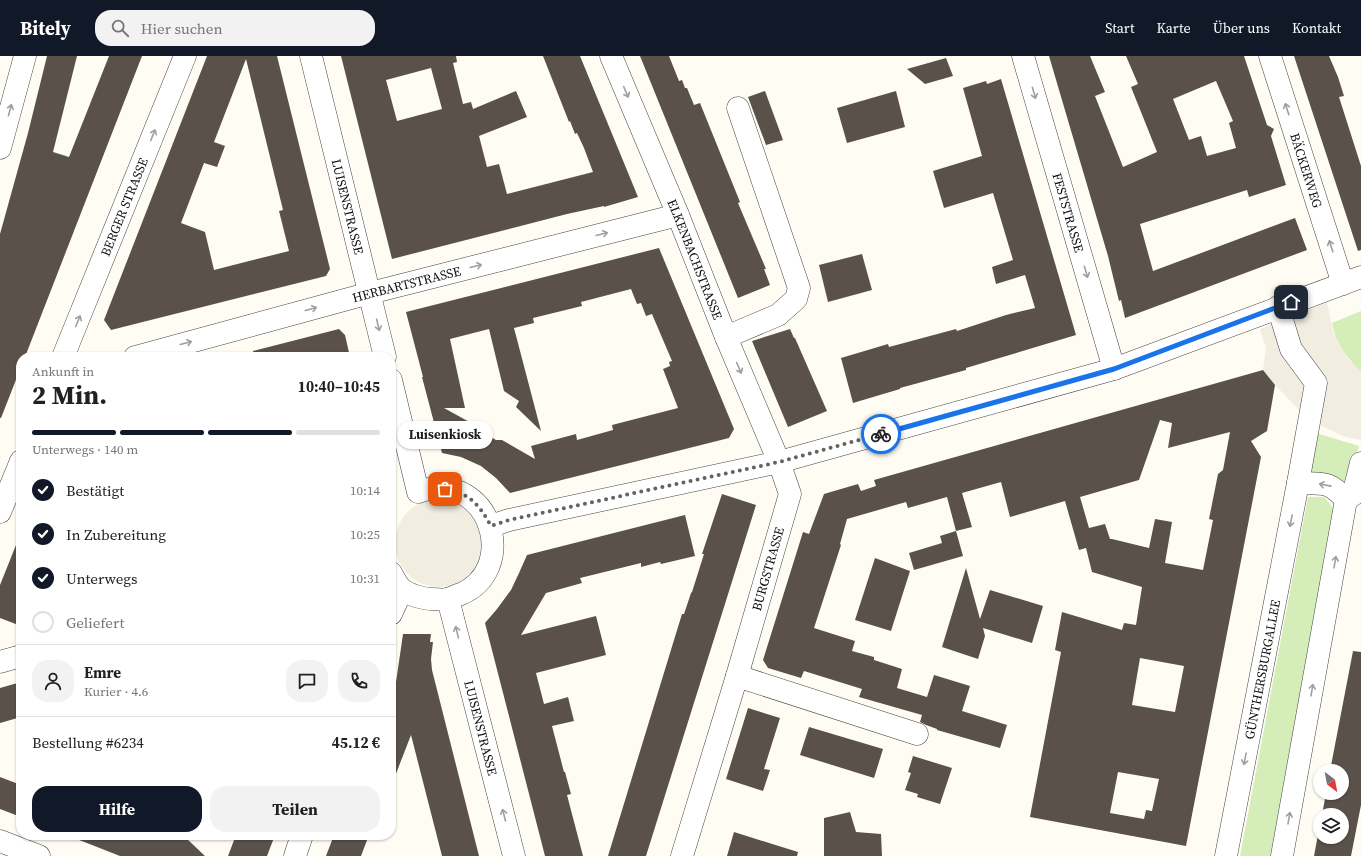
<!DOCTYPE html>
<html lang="de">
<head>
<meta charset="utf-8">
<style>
	body { margin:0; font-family:"Source Serif 4",serif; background:#f2f2f2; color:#202124; height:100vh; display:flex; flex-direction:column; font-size:15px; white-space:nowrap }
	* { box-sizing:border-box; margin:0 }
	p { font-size:13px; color:#757577 }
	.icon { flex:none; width:22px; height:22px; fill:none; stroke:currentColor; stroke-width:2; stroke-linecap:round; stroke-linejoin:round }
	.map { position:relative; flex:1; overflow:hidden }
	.sheet { position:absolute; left:16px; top:296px; width:380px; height:488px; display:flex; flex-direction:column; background:#fff; border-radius:16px; box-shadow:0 1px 3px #0004 }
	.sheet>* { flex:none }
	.needle { width:26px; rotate:148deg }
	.fabs { position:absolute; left:1313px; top:708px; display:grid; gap:8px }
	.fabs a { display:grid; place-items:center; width:36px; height:36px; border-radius:50%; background:#fff; box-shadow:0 1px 3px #0004; font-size:20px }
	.pin { position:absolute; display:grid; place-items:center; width:34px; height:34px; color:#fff; margin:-17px; border-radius:8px; box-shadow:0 2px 6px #0006 }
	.courier { position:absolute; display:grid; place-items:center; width:40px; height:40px; margin:-20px; border:3px solid #1a73e8; border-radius:50%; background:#fff; color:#222; box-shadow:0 1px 5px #0007 }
	.bubble { position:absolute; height:28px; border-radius:14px; background:#fff; box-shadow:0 1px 3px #0004; font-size:13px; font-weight:700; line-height:28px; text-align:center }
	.overview em { font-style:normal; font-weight:700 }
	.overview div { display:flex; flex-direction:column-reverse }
	.overview { display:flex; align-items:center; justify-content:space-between; height:68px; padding:0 16px }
	h1 { font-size:26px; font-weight:700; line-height:30px }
	.bar { display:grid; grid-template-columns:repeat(4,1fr); gap:6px 4px; align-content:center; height:48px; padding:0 16px }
	.bar i { height:5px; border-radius:3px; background:#e0e0e0 }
	.bar .current { background:#111827 }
	.bar p { grid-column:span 4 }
	.line { display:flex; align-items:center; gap:10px; padding:0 16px; border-top:1px solid #e0e0e0 }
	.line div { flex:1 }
	.round { display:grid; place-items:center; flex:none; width:42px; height:42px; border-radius:16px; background:#f2f2f2 }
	ol { padding:0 16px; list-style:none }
	li { display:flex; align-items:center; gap:12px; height:44px }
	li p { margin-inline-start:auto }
	li .icon { padding:4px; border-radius:50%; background:#111827; color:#fff; stroke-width:4 }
	li:last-child { color:#757577 }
	li i { width:22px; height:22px; border:2px solid #e0e0e0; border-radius:50% }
	.primary-button { display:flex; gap:8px; margin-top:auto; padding:8px 16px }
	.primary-button a { flex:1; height:46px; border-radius:16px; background:#111827; color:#fff; font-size:16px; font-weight:700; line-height:46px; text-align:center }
	.primary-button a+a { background:#f2f2f2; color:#202124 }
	header { display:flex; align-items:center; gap:24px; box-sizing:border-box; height:56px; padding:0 20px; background:#111827; color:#fff }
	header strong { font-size:19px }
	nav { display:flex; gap:22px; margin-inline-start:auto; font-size:14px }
	.search { width:280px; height:36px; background:#f2f2f2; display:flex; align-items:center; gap:10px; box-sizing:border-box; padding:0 14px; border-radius:16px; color:#757577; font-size:15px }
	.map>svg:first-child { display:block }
	.green { fill:#d4edb9 }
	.plaza { fill:#f1ede0 }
	.building { fill:#5a514b; fill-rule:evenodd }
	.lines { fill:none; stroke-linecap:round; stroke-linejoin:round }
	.minor-casing { stroke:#434343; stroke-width:23 }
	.minor { stroke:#fff; stroke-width:22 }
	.oneway { stroke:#9f9f9f }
	.done { stroke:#64635f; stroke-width:4; stroke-dasharray:0 7.2 }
	.route { stroke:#1a73e8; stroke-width:5 }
	.labels { text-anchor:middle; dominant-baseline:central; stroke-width:4; stroke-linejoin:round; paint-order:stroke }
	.street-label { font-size:13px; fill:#101010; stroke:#fff }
</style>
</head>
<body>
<header>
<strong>Bitely</strong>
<div class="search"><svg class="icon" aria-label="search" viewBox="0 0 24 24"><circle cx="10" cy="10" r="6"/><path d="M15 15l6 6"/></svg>Hier suchen</div>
<nav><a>Start</a><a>Karte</a><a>Über uns</a><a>Kontakt</a></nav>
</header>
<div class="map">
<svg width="1361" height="800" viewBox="0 0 1361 800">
	<rect width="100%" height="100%" fill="#fffdf3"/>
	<path class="green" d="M1361 255V316C1348 303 1335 287 1332 267Z
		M1316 377 1359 390 1350 424 1344 428 1309 421Z
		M1308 441H1324L1337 457 1274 800H1240Z"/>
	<path class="plaza" d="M1327 246 1333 276 1347 302 1361 316V384L1345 381 1309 364 1275 329 1263 314 1266 292 1260 273Z
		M395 487a44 44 0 1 1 88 0a44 44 0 1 1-88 0Z"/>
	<path class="building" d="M47 0H77L53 96 69 101 109 0H142L25 301H21V311L1 362H0V178L28 77Z
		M207 0H277L330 213 326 220 111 274 104 264ZM246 3 283 154 279 155 289 195 214 214 205 176 181 167 204 107 217 111 225 90 214 86Z
		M341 0H456L457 6 453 7 463 48 471 46 473 53 516 35 527 61 479 80 487 111 499 108 507 138 593 116 584 92 577 77 575 78 570 65 569 66 543 0H580L638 141 604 151V150L567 158 392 203ZM431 12 442 53 397 65 386 24Z
		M640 0H669L679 25 682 24 685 32H687L694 49 700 47 740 146 738 147 766 213H764L770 229 738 242Z
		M1049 0H1090L1105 36 1095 40 1123 111 1157 96 1131 31 1138 28 1126 0H1244L1267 69 1274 73 1271 80 1286 129 1249 141 1247 134 1140 168 1153 215 1295 162 1307 194 1125 262 1121 244 1119 245 1108 200ZM1216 25 1233 65 1229 67 1236 92 1207 100 1201 80 1189 84 1173 43Z
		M1294 0H1329L1338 21 1344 40 1339 41 1361 110V194L1358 195Z
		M946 2 953 20 925 28 907 13Z
		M1001 23 1076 279 966 312V314L900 332V333L853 347 841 302 888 288 889 291 956 273 957 275 1006 259 1035 252 1025 219 996 228 992 211 1013 204 993 137 944 152 933 115 982 100 963 32 986 25 987 28Z
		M765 35 783 84 766 89 748 41Z
		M896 35 905 71 847 87 837 52Z
		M659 192 734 373 729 382 510 437 496 422 481 410 461 401 442 397 422 321H423L406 256ZM631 233 637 248 641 247 646 260 652 258 672 305 669 306 670 310 663 313 678 352 612 369 613 374 577 384 576 378 531 390 535 403 502 384H496L474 371 473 368 444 352H465L450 283 489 273 504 335 519 345 516 351 541 375 514 272 534 267 533 262 582 250 581 246Z
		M862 198 872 234 828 246 819 209Z
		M339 273 345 279 350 301H253V295Z
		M790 273 794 282H795L827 355 788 371 752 285Z
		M1263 314 1275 329 1267 375 1251 385 1261 401 1186 790 1030 761 1061 596 1055 594 1062 556 1122 574 1124 567 1136 569 1142 531 1092 516 1086 492 1079 494 1065 445 1010 461 1001 426 962 437 972 471 956 475 947 441 908 452 906 446 847 463 840 488 841 489 814 572 855 585 852 595 874 601V604L902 613 897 632 927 641 934 619 970 630 962 655 1007 669 1000 692 937 674V673L926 669 920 666 922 659 859 641 862 633 804 615 801 622 768 612 763 604 803 476 809 478 824 438 858 428 861 435 876 430 874 424ZM1160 364 1172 367 1168 392 1230 376 1223 414 1218 418 1209 463 1213 464 1203 514 1165 507 1172 466 1155 463 1149 492 1112 483H1110L1105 468 1089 472 1080 441 1139 424ZM1140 602 1184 610 1175 656 1132 649ZM1118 716 1159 723 1152 755 1146 754 1144 763 1110 757Z
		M722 438 756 449 646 800H608L674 584 682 558H684L691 537 692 536 704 498H702Z
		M685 459 695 500 661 508 660 506 641 511V507L580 522 582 527 546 537 521 579 596 560 606 599 536 617 544 648 568 641 574 665 552 670 564 716H565L571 738 567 739 583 800H545L485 567 497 553 511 534 519 517 527 499Z
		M956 475 963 500 914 514 909 497 942 487 940 480Z
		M20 479H21V570L0 562V529Z
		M875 502 910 515 891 575 855 564Z
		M966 512 980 563 990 534 1043 550 1032 587 983 572 985 580 978 603 942 591Z
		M403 578H431L430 586H433L431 603 432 614 479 800H442L411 679 392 728H391V639L394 640Z
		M1353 595 1361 596V749L1351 800H1314L1320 768V781H1342V759H1322L1326 737H1342V715H1330Z
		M21 626V661L0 667V632Z
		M748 652 780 662 764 713 770 714 763 735 726 723Z
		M809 671 883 693 874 722 800 699Z
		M913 700 952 712 940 748 917 741 918 738 905 734 911 717 908 716Z
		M0 721 21 729V761L0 753Z
		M850 756 856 776 881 778 882 800H824V762Z
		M734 776 798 796 797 800H727Z
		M69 779H162L168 781 181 780 186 782 205 800H120L69 780Z
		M236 779H275L267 800H228Z
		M334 779H369L361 800H326Z"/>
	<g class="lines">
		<defs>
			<g id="minor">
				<path id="s1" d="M311 0 385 301"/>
				<path id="s2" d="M611 0 678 159 726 281 779 406 790 438 737 620 682 800"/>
				<path id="s3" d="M1023 0 1114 313"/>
				<path id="s4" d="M1270 0 1343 228"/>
				<path d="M0 92 25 0"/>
				<path d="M726 281 778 259 796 243 799 232 738 52"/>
				<path id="s5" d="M63 301 185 0"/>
				<path id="s6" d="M135 301 370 237 678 159"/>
				<path d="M391 324 418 436C424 434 430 432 436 432 495 429 515 515 461 538 457 539 452 542 447 543 442 544 437 543 432 543 423 543 410 539 403 534 398 531 394 522 391 517"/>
				<path d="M1298 427C1323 428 1329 424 1346 444"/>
				<path d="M0 456 21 405"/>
				<path d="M491 470 509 464 779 406 1114 313 1361 221"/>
				<path id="s7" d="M448 543 514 800"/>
				<path d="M391 558 402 534"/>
				<path d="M0 606 21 600"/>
				<path d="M737 620 917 678"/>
				<path d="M0 785 39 800"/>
				<path d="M295 800 302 779"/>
				<path id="s8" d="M1226 800 1298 427 1316 327 1291 293 1278 251"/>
				<path d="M1282 800 1346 444 1353 439 1361 407"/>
			</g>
		</defs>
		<use href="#minor" class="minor-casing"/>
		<use href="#minor" class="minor"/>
	</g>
	<defs><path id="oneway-shaft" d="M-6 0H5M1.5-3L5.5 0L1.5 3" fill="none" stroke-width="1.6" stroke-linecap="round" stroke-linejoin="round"/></defs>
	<g class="oneway">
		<use href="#oneway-shaft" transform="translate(626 36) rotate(67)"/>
		<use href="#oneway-shaft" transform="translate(1034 37) rotate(74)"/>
		<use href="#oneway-shaft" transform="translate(1287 53) rotate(-108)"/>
		<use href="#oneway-shaft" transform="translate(10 54) rotate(-75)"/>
		<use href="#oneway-shaft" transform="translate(153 79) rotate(-68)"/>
		<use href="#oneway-shaft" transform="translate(602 178) rotate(-14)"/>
		<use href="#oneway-shaft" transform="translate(1331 190) rotate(-108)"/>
		<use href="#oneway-shaft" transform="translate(476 210) rotate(-14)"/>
		<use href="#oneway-shaft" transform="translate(1086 216) rotate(74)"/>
		<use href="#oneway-shaft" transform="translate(311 253) rotate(-15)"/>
		<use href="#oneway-shaft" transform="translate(78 265) rotate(-68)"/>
		<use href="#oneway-shaft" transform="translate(378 269) rotate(76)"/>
		<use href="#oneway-shaft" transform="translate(186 287) rotate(-15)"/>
		<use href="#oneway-shaft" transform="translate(739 312) rotate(67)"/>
		<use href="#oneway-shaft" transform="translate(1325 429) rotate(-169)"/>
		<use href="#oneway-shaft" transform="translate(1291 465) rotate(101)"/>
		<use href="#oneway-shaft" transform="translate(1335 506) rotate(-80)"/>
		<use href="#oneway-shaft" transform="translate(457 576) rotate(-104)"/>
		<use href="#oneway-shaft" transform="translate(1312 634) rotate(-80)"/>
		<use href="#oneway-shaft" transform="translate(1245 703) rotate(101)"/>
		<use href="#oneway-shaft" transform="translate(504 759) rotate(-104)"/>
		<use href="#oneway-shaft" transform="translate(1289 762) rotate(-80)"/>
	</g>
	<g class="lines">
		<path class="done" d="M445 433C469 436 480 450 491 470L509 464 779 406 881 378"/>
		<path class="route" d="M881 378 1114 313 1291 246"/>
	</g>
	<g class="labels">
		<g class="street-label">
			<text stroke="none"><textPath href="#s4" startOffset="120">BÄCKERWEG</textPath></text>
			<text stroke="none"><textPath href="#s5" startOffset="162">BERGER STRASSE</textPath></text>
			<text stroke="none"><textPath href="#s1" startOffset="155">LUISENSTRASSE</textPath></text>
			<text stroke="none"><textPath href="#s3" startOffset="163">FESTSTRASSE</textPath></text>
			<text stroke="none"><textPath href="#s2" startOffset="220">ELKENBACHSTRASSE</textPath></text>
			<text stroke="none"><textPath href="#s6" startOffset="281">HERBARTSTRASSE</textPath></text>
			<text transform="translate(768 513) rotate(-74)">BURGSTRASSE</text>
			<text stroke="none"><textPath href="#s8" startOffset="190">GÜNTHERSBURGALLEE</textPath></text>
			<text stroke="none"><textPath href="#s7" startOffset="133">LUISENSTRASSE</textPath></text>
		</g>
	</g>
</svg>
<div class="fabs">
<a><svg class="needle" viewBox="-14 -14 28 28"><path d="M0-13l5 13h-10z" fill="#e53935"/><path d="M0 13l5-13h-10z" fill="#757577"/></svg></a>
<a><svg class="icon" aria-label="layers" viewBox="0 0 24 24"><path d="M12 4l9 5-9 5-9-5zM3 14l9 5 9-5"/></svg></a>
</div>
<div class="pin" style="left:445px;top:433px;background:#ea580c"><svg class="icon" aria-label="bag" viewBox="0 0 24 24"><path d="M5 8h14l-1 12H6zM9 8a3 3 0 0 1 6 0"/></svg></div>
<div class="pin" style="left:1291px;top:246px;background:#1f2937"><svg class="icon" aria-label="home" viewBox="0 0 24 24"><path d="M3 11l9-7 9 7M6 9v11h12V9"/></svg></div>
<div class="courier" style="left:881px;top:378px"><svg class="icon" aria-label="bike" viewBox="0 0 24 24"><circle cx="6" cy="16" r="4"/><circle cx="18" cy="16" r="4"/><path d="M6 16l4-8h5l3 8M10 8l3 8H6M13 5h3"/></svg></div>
<div class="bubble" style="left:397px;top:365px;width:96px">Luisenkiosk</div>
<section class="sheet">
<div class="overview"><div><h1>2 Min.</h1><p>Ankunft in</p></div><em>10:40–10:45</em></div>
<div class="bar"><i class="current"></i><i class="current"></i><i class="current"></i><i></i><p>Unterwegs · 140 m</p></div>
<ol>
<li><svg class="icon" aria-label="check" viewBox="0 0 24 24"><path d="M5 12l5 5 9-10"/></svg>Bestätigt<p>10:14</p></li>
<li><svg class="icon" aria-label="check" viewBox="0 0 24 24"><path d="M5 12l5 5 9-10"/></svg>In Zubereitung<p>10:25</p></li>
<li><svg class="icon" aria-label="check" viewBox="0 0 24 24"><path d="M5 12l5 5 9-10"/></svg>Unterwegs<p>10:31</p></li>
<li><i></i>Geliefert</li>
</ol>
<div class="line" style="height:72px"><a class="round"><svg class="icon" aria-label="person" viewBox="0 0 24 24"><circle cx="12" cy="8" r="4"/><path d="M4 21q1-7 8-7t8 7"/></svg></a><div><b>Emre</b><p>Kurier · 4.6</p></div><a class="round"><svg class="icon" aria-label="chat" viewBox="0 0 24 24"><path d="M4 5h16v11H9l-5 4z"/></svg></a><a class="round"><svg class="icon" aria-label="phone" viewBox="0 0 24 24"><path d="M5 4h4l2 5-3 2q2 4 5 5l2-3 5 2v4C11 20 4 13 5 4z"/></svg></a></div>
<div class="line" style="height:52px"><div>Bestellung #6234</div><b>45.12 €</b></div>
<div class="primary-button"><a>Hilfe</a><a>Teilen</a></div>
</section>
</div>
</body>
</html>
